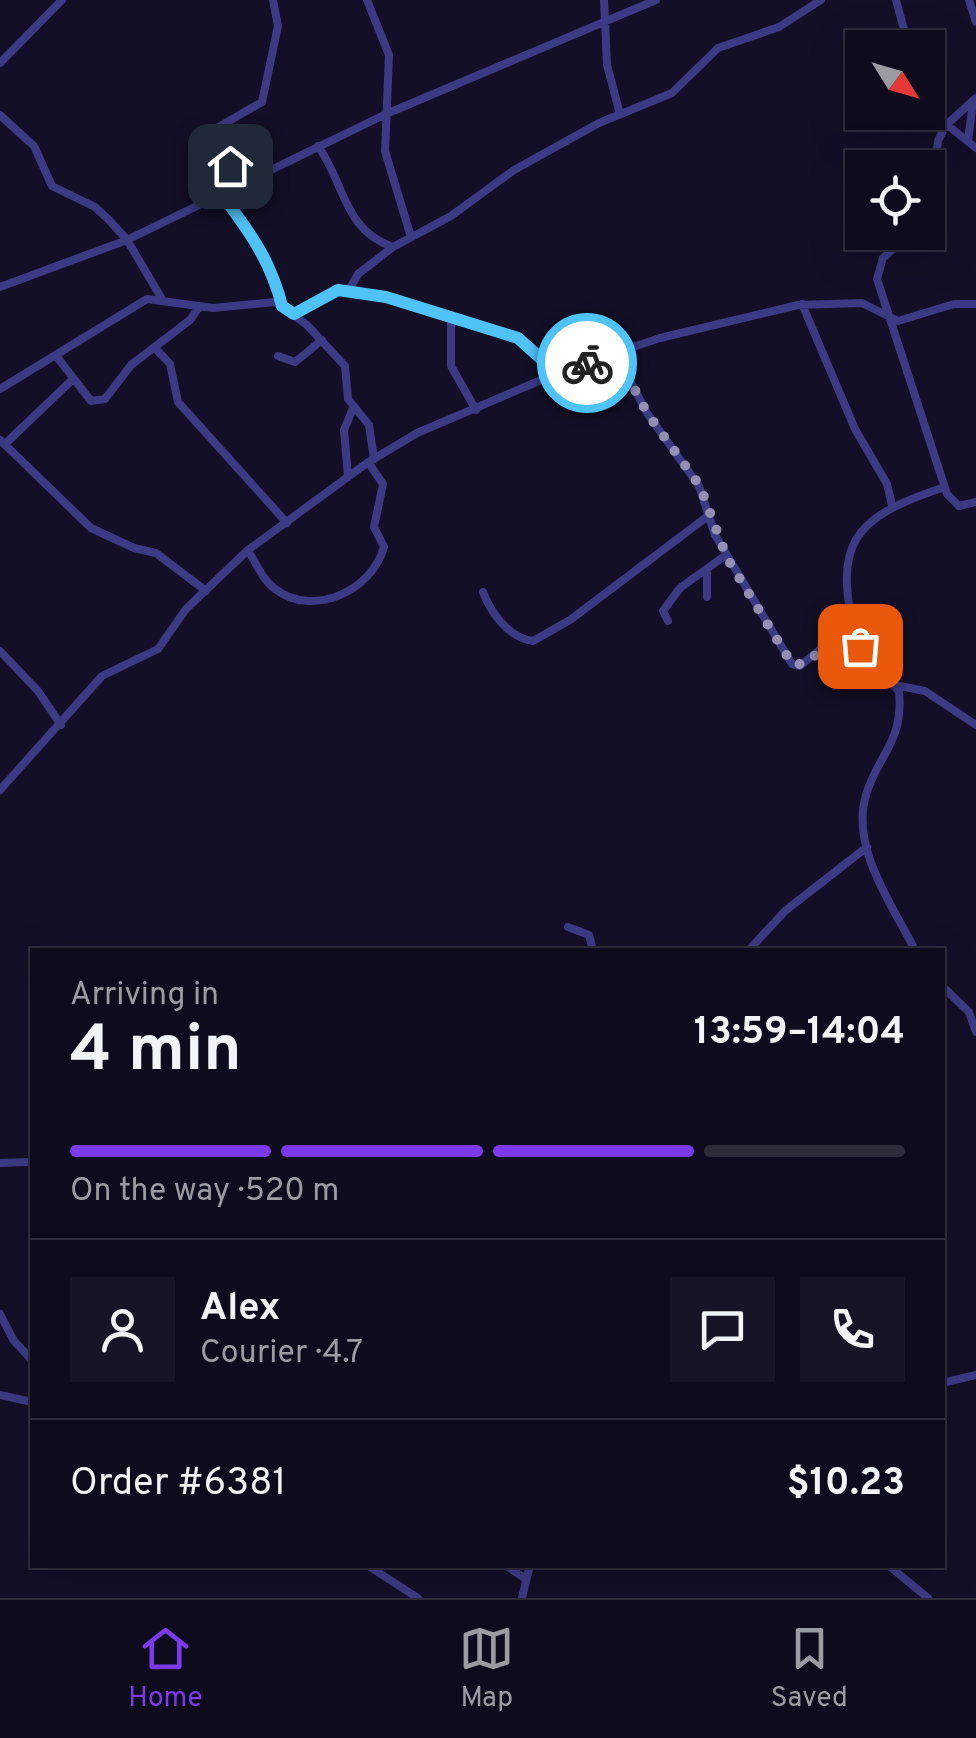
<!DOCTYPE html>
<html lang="en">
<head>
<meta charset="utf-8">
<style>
	body { margin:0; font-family:Overpass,sans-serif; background:#171425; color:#f1f3f6; height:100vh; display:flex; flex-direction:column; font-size:38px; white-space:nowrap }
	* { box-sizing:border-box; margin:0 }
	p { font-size:32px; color:#9b9ba3 }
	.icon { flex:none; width:55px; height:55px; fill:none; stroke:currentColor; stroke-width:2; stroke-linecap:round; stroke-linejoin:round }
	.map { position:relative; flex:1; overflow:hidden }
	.panel { position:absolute; left:30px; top:948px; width:915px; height:620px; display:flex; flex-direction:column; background:#0e0b1c; border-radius:0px; box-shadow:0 10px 40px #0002,0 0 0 2px #2e2b3b }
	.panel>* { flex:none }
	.needle { width:65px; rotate:127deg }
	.fabs { position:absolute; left:845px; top:30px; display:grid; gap:20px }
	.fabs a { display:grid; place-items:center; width:100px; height:100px; border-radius:0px; background:#0e0b1c; box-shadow:0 10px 40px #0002,0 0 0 2px #2e2b3b; font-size:50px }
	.pin { position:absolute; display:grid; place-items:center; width:85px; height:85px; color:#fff; margin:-42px; border-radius:20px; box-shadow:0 5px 15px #0006 }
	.courier { position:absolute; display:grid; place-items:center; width:100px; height:100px; margin:-50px; border:8px solid #4fc3f7; border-radius:50%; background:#fff; color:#222; box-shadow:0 2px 12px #0007 }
	.head em { font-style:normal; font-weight:700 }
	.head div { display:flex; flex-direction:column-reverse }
	.head { display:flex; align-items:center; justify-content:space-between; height:170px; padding:0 40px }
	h1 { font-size:65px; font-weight:700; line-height:75px }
	.bar { display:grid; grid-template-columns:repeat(4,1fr); gap:15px 10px; align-content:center; height:120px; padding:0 40px }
	.bar i { height:12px; border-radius:8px; background:#2e2b3b }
	.bar .active { background:#7c3aed }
	.bar p { grid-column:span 4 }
	.line { display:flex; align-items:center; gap:25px; padding:0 40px; border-top:2px solid #2e2b3b }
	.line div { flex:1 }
	.round { display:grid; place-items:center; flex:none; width:105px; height:105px; border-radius:0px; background:#171425 }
	.dock { display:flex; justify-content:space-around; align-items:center; height:140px; border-top:2px solid #2e2b3b; background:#0e0b1c; font-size:28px; color:#9b9ba3 }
	.dock a { display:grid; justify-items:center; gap:5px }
	.dock .active { color:#7c3aed }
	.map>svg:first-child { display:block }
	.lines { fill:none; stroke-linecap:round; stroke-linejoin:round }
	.minor { stroke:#3d3a85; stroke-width:8 }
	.done { stroke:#948fb3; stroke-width:10; stroke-dasharray:0 18 }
	.route { stroke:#4fc3f7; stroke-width:12 }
</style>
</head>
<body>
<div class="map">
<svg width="976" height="1598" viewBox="0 0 976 1598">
	<rect width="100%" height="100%" fill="#130f26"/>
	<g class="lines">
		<path class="minor" d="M367 0 389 55 385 151 411 237
			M604 0 607 65 620 114
			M896 0 909 48
			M969 0 976 22
			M0 63 62 0
			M928 96 941 120 976 148
			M0 115 34 146 52 186 95 207 109 220 127 240 162 299
			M968 141 973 101
			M318 146C345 183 343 230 393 247
			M241 186 217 128 262 102 278 26 273 0
			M222 195 268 260 282 306
			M928 211 938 141 946 125 976 98
			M912 232 883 258 877 279 947 494 959 506 976 502
			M0 287 127 240 386 114 656 0
			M349 290 358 274 393 247 451 216 514 170 599 123 672 93 718 48 779 27 821 0
			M802 304 855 429 887 484 892 505
			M294 314 338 290 386 297 518 338 557 373
			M451 320V366L476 410
			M155 348 170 364 178 402 287 523
			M616 354 647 413 699 486 715 535 792 664 800 666 831 640 844 636 857 643 899 692C904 742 877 756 866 795 850 848 893 906 915 950
			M278 356 295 362 322 340
			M57 357 91 401 105 399 131 365 190 320 199 307
			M0 389 147 299 213 308 275 302 307 325 345 366 348 399 369 425 374 459
			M0 440 91 528 134 548 156 553 206 591
			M5 444 72 380
			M348 477 344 430 353 408
			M248 550C256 563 262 579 275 589 313 618 372 591 384 547L374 527 383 484 368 462
			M707 573V597
			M483 592C491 613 509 638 533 641L570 620 708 516
			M668 621 663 611 680 588 726 555
			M857 643C832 544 850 518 945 487
			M0 651 38 691 61 725
			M895 685 925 691 976 725
			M0 790 102 676 158 649 186 609 248 550 367 463 417 433 567 369 660 338 798 305 862 303 898 321 954 304H976
			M568 927 589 935 593 950
			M749 950 785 911 867 847
			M942 986 969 1012 976 1032
			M0 1163 32 1162
			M0 1314 14 1341 32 1360
			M942 1383 976 1375
			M0 1395 32 1402
			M367 1565 418 1598
			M505 1565 526 1579
			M888 1565 928 1598
			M522 1598 530 1565"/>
	</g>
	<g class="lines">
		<path class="done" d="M587 363 616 354 647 413 700 486 727 558 792 664H804L840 636 860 646"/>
		<path class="route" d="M230 166 241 186 222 195C249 231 271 261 282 306L294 314 338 290 386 297 518 338 557 373 587 363"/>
	</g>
</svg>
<div class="fabs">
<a><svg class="needle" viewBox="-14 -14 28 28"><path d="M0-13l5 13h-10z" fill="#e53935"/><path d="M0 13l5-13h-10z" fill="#9b9ba3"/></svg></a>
<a><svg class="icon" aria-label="locate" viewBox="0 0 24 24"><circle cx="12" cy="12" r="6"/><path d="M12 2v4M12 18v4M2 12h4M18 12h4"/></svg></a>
</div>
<div class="pin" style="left:860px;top:646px;background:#ea580c"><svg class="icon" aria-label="bag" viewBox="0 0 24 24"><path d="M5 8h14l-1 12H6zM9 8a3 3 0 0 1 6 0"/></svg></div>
<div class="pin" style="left:230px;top:166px;background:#1f2937"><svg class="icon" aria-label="home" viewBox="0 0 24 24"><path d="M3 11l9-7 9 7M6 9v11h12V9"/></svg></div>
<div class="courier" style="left:587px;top:363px"><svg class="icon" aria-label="bike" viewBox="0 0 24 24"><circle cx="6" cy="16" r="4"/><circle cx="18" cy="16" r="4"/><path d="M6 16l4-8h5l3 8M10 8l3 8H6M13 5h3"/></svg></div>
<section class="panel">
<div class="head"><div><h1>4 min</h1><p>Arriving in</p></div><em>13:59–14:04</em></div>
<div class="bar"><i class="active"></i><i class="active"></i><i class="active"></i><i></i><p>On the way · 520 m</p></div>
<div class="line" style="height:180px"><a class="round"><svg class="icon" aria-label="person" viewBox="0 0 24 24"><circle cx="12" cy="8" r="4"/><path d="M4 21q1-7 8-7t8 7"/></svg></a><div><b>Alex</b><p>Courier · 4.7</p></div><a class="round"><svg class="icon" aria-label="chat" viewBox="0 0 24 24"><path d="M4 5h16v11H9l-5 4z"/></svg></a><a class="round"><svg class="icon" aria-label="phone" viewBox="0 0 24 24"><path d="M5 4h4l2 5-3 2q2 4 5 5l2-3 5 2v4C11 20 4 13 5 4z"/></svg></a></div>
<div class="line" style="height:130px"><div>Order #6381</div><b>$10.23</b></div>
</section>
</div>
<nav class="dock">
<a class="active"><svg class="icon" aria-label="home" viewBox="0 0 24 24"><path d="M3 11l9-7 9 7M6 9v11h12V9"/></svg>Home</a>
<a><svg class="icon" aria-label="map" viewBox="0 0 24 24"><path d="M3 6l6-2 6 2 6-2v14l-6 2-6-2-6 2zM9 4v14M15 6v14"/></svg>Map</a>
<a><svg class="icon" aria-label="saved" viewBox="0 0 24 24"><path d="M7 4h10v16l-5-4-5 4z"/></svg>Saved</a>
</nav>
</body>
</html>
